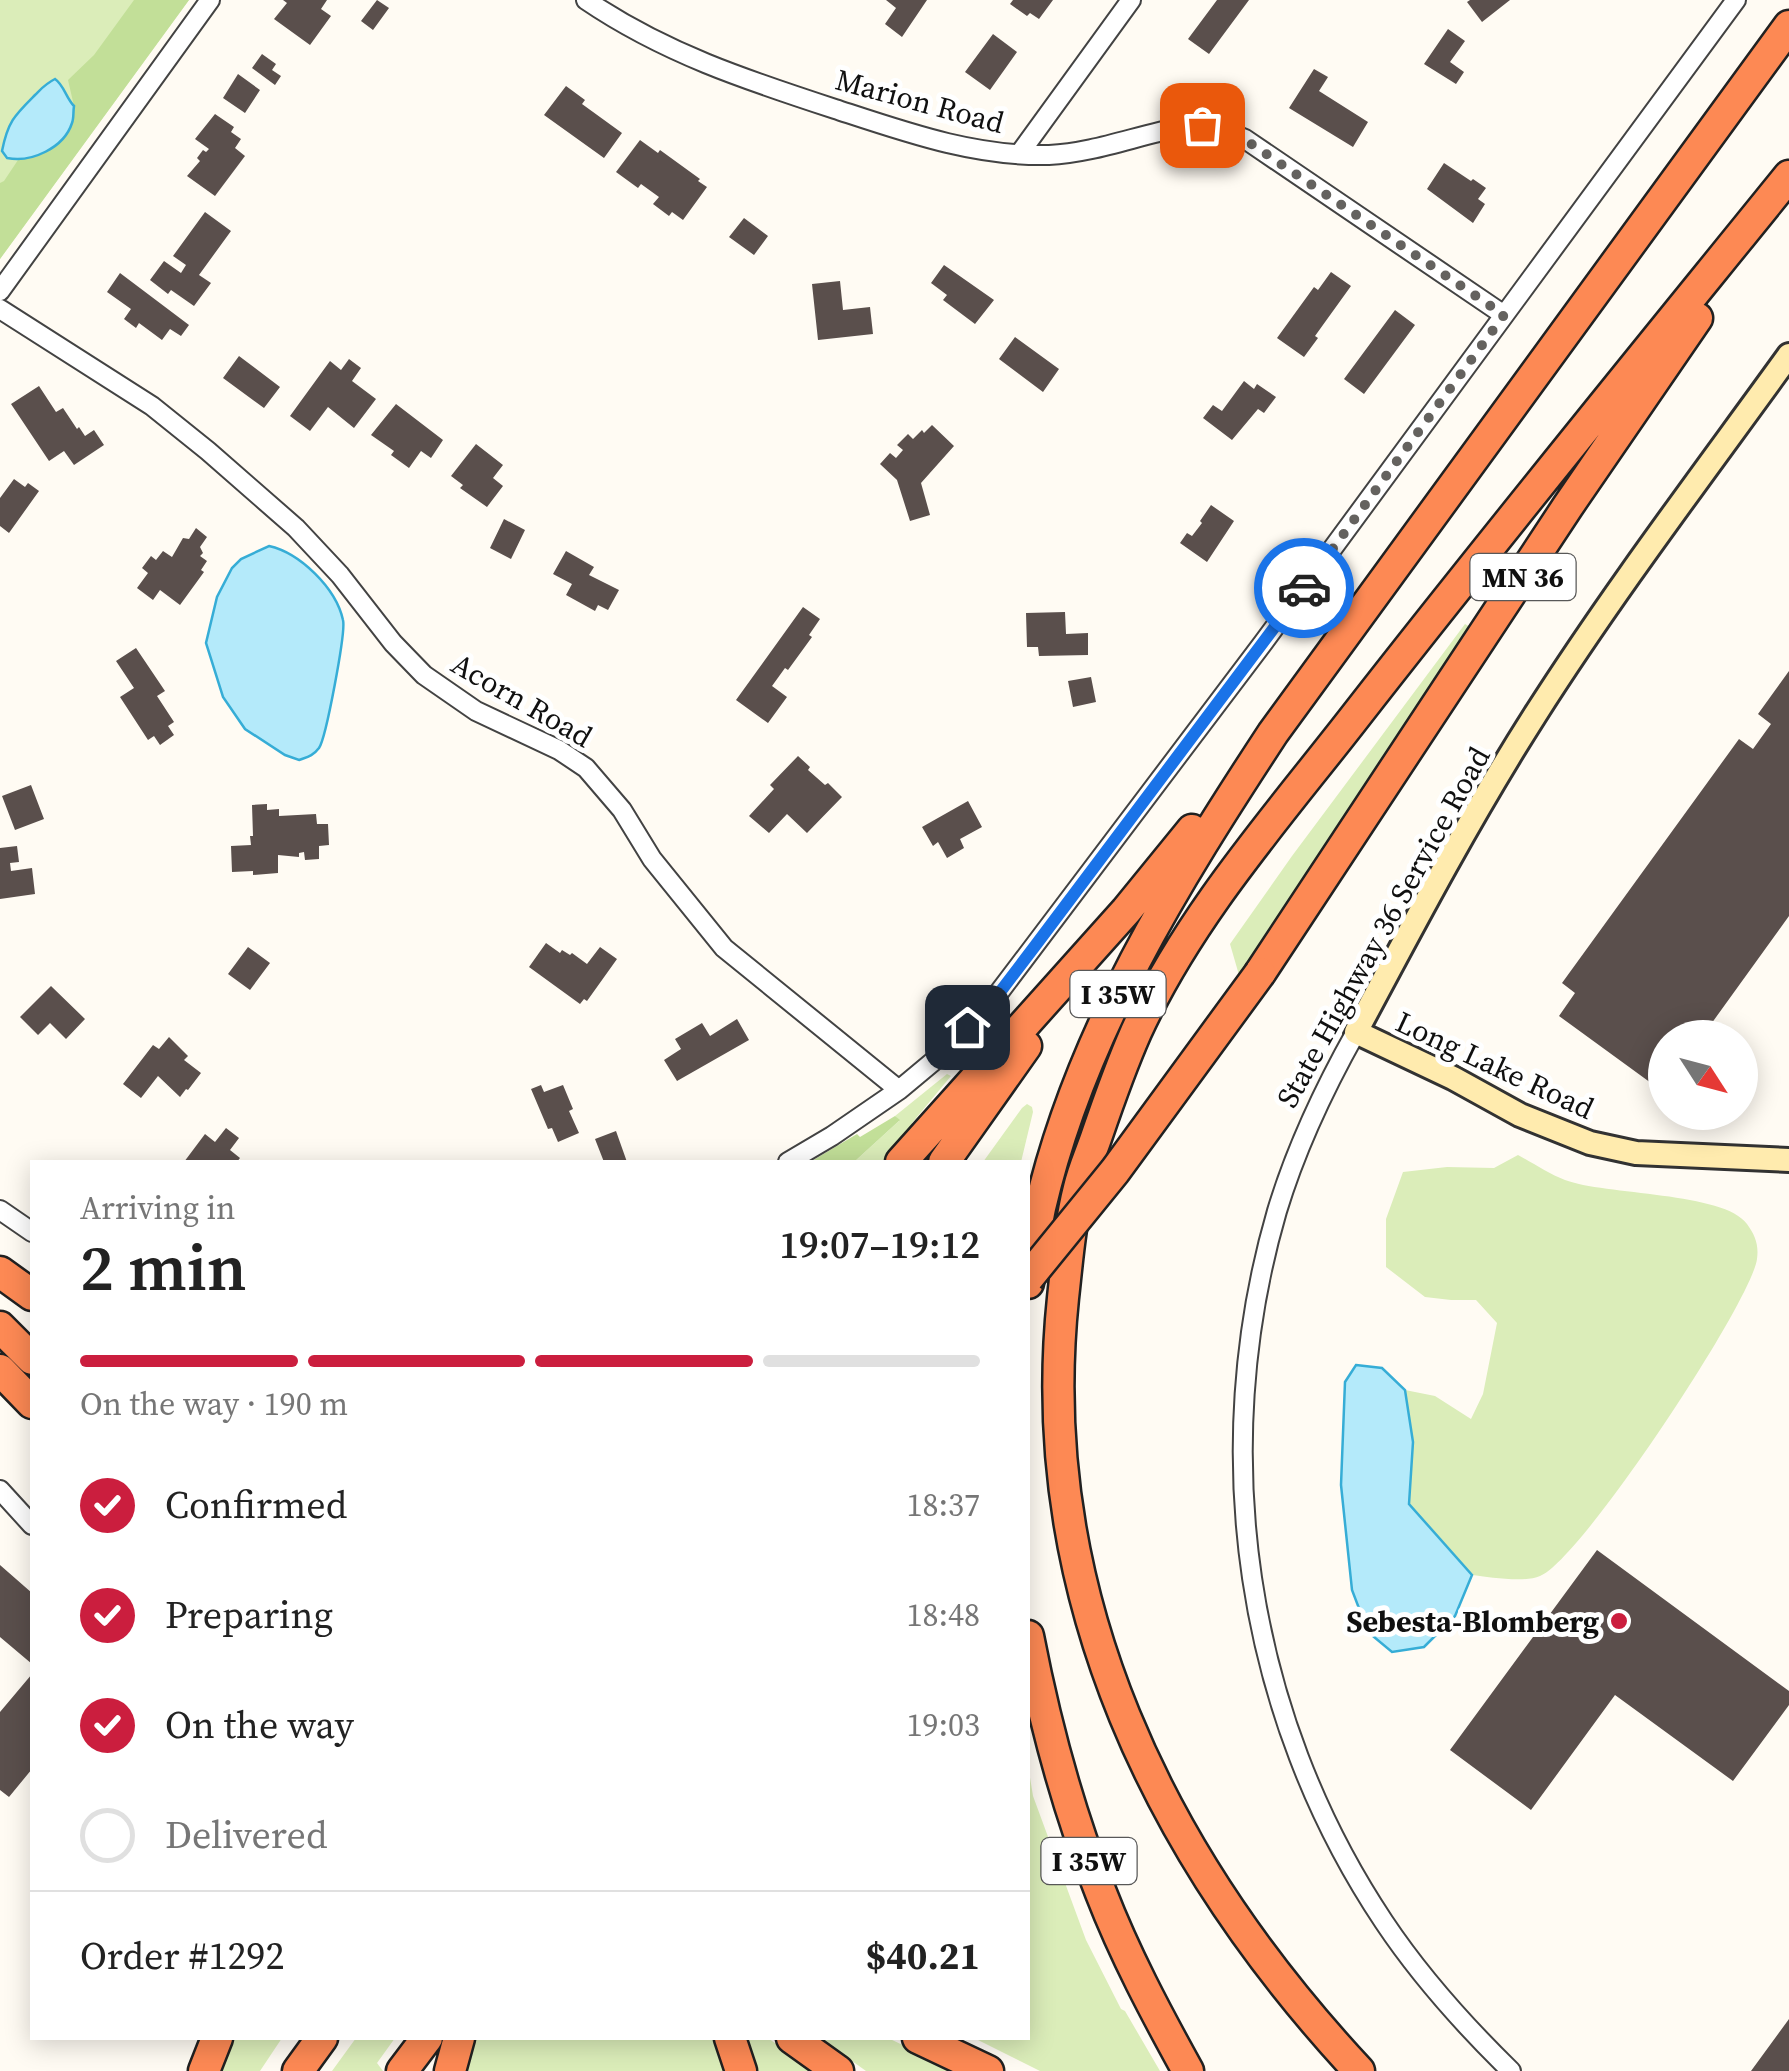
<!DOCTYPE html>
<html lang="en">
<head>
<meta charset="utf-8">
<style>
	body { margin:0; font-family:"Source Serif 4",serif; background:#f2f2f2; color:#222; height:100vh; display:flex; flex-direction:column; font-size:38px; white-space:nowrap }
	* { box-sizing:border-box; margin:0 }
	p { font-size:32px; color:#767676 }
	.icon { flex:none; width:55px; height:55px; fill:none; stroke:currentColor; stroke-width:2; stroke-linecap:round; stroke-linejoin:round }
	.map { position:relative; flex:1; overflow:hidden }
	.side { position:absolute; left:30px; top:1160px; width:1000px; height:880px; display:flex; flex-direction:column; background:#fff; border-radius:0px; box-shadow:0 5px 25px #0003 }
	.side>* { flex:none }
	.needle { width:65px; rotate:126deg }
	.fabs { position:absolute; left:1648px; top:1020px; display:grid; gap:20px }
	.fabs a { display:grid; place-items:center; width:110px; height:110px; border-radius:50%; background:#fff; box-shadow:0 5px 25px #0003; font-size:50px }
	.pin { position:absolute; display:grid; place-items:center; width:85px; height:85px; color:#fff; margin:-42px; border-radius:20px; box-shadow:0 5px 15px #0006 }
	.courier { position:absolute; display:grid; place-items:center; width:100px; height:100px; margin:-50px; border:8px solid #1a73e8; border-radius:50%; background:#fff; color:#222; box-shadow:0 2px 12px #0007 }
	.head em { font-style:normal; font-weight:600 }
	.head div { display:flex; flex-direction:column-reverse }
	.head { display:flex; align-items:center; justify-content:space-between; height:170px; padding:0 50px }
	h1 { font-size:65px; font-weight:600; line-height:75px }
	.bar { display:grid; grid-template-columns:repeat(4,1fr); gap:15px 10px; align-content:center; height:120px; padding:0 50px }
	.bar i { height:12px; border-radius:8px; background:#e0e0e0 }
	.bar .selected { background:#cb1e3e }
	.bar p { grid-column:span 4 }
	.line { display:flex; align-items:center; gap:25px; padding:0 50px; border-top:2px solid #e0e0e0 }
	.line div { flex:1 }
	ol { padding:0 50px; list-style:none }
	li { display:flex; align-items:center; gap:30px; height:110px }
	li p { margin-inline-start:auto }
	li .icon { padding:10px; border-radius:50%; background:#cb1e3e; color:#fff; stroke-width:4 }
	li:last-child { color:#767676 }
	li i { width:55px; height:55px; border:5px solid #e0e0e0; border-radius:50% }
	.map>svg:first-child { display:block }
	.green { fill:#dbedb9 }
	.forest { fill:#c2df98 }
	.water { fill:#b4eafa; stroke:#36add6; stroke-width:2.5 }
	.building { fill:#5a4f4c }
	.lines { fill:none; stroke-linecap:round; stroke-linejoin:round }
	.street-casing { stroke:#434343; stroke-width:22 }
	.secondary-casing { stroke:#323232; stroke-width:28 }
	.highway-casing { stroke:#212121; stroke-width:35 }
	.street { stroke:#fff; stroke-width:18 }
	.secondary { stroke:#ffebae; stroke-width:22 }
	.highway { stroke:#fd8954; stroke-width:30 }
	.highway-bridge-casing { stroke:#212121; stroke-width:35; stroke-linecap:butt }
	.highway-bridge { stroke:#fd8954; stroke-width:30 }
	.done { stroke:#64625f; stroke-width:10; stroke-dasharray:0 18 }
	.route { stroke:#1a73e8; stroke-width:12 }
	.poi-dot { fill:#cb1e3e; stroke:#fff; stroke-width:4 }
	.labels { text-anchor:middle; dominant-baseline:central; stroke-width:10; stroke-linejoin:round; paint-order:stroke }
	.shield { fill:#fff; stroke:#585858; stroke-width:2.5 }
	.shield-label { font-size:28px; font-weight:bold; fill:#101010 }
	.street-label { font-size:30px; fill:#101010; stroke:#fff }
	.poi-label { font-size:30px; font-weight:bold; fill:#101010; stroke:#fff; text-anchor:end }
</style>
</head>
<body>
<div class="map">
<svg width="1789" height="2071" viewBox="0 0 1789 2071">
	<rect width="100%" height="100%" fill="#fffbf3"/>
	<path class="green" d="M0 0H189L0 259Z
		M1465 624 1472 628 1239 975 1230 944 1292 856Z
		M947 1074 951 1076 912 1123 916 1127 885 1162H854L899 1121 895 1116Z
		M1027 1104 1032 1107 1033 1112 1021 1162H983L1022 1108Z
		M1518 1155C1533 1163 1549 1174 1565 1180 1604 1195 1725 1192 1747 1224 1755 1235 1759 1245 1757 1259 1751 1303 1580 1561 1540 1576 1524 1583 1489 1577 1472 1575L1409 1504 1413 1442 1405 1390 1435 1396 1471 1419 1483 1394 1497 1323 1476 1300H1451L1425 1297 1386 1267V1219L1403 1172 1447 1167 1494 1168Z
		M1028 1765 1033 1796 1086 1940 1121 2009 1125 2011 1160 2071H1040L974 2038H1028Z
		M233 2038H282L260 2071H220Z
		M356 2038H395L377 2063 383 2071H332Z
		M471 2038H720L732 2071H462Z
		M742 2038H768L813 2071H752Z
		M820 2038H888L957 2071H866Z"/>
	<path class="forest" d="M134 0H189L0 259V183L4 181 18 160 39 155 74 106 68 80 94 55Z
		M895 1116 900 1120 854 1162H810L857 1134 860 1137Z"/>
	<path class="water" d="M55 79C64 85 66 98 74 106 73 112 74 118 72 123 64 148 31 163 7 158L2 151C8 121 15 115 35 95 42 88 45 84 55 79Z
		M269 546C300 553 336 588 343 620 346 632 326 738 319 748 313 756 307 757 299 760L285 755 245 729 223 697 206 643 217 597 232 568 241 559Z
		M1356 1365 1382 1368 1405 1390 1413 1442 1409 1504 1472 1575 1455 1616 1424 1647 1392 1652 1368 1632 1352 1590 1341 1485 1345 1382Z"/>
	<path class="building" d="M283 0H327L321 9 331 16 310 45 274 19 287 3Z
		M377 0 389 8 373 30 361 21Z
		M886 0H927L902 37 885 24 896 8Z
		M1013 0H1053L1039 19 1030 13 1027 16 1010 4Z
		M1217 0H1249L1209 54 1188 39Z
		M1470 0H1510L1482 22 1467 2Z
		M1448 29 1465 41 1450 62 1464 72 1456 84 1424 64Z
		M993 34 1017 52 990 90 965 72Z
		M262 54 276 64 272 70 281 76 275 85 252 68Z
		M1314 69 1328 77 1319 91 1368 122 1353 147 1289 108Z
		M238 74 260 90 245 113 223 98Z
		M566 86 585 100 582 104 622 133 604 158 544 115Z
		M215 114 234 127 231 132 241 139 235 148 245 156 215 196 187 176 200 161 197 158 203 150 206 152 209 149 195 139Z
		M640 140 658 153 660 150 700 179 698 181 707 187 683 220 672 212 669 216 653 204 659 197 641 184 638 188 616 172Z
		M1444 163 1471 181 1473 179 1486 188 1478 199 1485 204 1473 223 1427 189Z
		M205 212 231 231 199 275 211 283 194 306 171 290 168 294 150 280 164 261 181 273 186 265 173 256Z
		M744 218 768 236 754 255 729 237Z
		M944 265 994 300 975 324 943 300 947 295 931 283Z
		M1331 272 1351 286 1315 336 1318 338 1304 357 1277 338 1314 287 1318 290Z
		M120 273 189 325 181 336 170 329 162 340 139 323 136 328 124 319 131 309 107 292Z
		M840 281 843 310 870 307 873 334 818 340 812 284Z
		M1395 310 1415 325 1364 394 1344 379Z
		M1015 337 1059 369 1043 392 999 359Z
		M239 356 280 387 264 408 223 378Z
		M349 359 361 368 352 381 376 399 354 428 328 407 310 431 290 416 330 361 341 370Z
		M1244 381 1254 389 1257 384 1276 397 1264 413 1258 409 1232 440 1203 418 1213 405 1222 411Z
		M39 386 56 412 63 408 77 429 79 427 85 436 94 430 104 445 74 465 64 451 49 461 11 404Z
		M396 404 443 440 431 458 421 451 409 468 391 455 394 451 371 435Z
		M932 425 954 446 921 483 930 515 910 521 897 480 880 464 890 453 896 458 903 450 897 445 908 434 913 439 922 430 924 433Z
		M476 444 503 465 493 478 503 486 487 507 460 488 463 485 451 476Z
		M14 479 25 487 28 483 39 491 9 533 0 526V498Z
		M1211 505 1234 521 1207 562 1180 543 1187 533 1192 536 1202 523 1200 521Z
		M504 519 525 530 511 559 490 548Z
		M196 528 207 537 200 547 203 553 200 556 207 561 201 570 204 572 180 605 160 590 153 600 137 588 148 573 142 568 151 556 156 560 163 551 172 557 183 538 189 539Z
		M566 551 594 567 589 575 619 590 608 610 598 605 595 611 566 595 572 584 553 574Z
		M803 607 820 619 809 635 812 637 788 670 785 668 772 686 787 697 768 723 736 700Z
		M1065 612 1066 634 1088 633V655L1039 656 1038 647H1027L1026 613Z
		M136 648 165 691 157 696 174 722 168 726 174 735 160 745 154 736 148 740 120 697 134 688 116 661Z
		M1789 671V916L1701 1038H1665V1087L1662 1091 1559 1016 1575 993 1562 983 1739 739 1753 749 1771 724 1758 714Z
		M1091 677 1096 702 1073 707 1068 681Z
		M798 756 810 767 808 770 825 785 828 783 842 797 807 833 787 814 769 833 749 816 774 789 770 785Z
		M31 785 44 819 15 830 2 796Z
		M968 801 982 827 960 839 964 848 947 858 938 842 933 846 922 827Z
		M267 804V810L279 809V816L316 814 317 824H328L329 845 319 846V859L305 860 304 852 299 853V857L278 855V873L253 875V871L232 872 231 846 251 845 250 836H253L252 805Z
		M17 846 19 862 10 863 11 871 32 868 35 894 0 899V848Z
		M546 943 560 953 562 950 570 955 572 953 587 964 600 947 617 959 587 1001 584 999 580 1004 529 967Z
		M248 947 270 963 250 990 228 974Z
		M51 986 85 1019 66 1039 50 1023 38 1035 20 1017Z
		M737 1019 749 1040 677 1081 664 1060 681 1049 675 1039 702 1023 710 1036Z
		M169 1037 188 1056 184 1060 201 1073 188 1090 186 1089 180 1097 158 1076 141 1098 123 1084 153 1045 159 1049Z
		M541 1085 544 1092 563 1085 573 1109 569 1111 579 1133 558 1142 552 1128 548 1129 531 1089Z
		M226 1128 239 1138 230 1150 240 1158 237 1162H184L205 1134 215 1142Z
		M616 1131 627 1162H604L595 1139Z
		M1597 1550 1789 1691V1705L1733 1781 1615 1695 1531 1810 1450 1750Z
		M0 1565 32 1593V1664L0 1637Z
		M32 1674V1769L9 1797 0 1790V1712Z
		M1789 2019V2071H1751Z"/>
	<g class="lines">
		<defs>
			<path id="street" d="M586 0C664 53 746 80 835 109 905 132 975 157 1049 155 1094 153 1138 135 1182 127 1206 125 1223 129 1245 139L1504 315
				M1020 153 1131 0
				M0 291 210 0
				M0 309 152 406 208 451 296 528 340 575 393 643 424 675 476 711 559 750 586 768 622 810 652 859 724 948 899 1090
				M1356 1032C1324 1089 1296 1148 1277 1211 1207 1451 1245 1714 1384 1922 1420 1976 1464 2025 1511 2071
				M788 1162 832 1136 899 1090 941 1055 994 999 1263 643 1736 0
				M0 1210 32 1232
				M0 1490 32 1525"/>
			<path id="secondary" d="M1789 355C1703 474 1614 591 1535 715 1470 817 1413 925 1356 1032L1453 1078 1520 1115 1590 1143 1636 1153 1789 1160"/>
			<path id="highway" d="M1260 973 1568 506 1697 318
				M901 1162 1126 911 1192 830
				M944 1162 1026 1046
				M0 1272 32 1295
				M1028 1283C1032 1258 1035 1232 1040 1208 1080 1034 1176 881 1273 733L1789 26
				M0 1327 32 1359
				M0 1370 32 1403
				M1028 1636C1045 1724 1068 1810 1101 1893 1125 1955 1156 2013 1188 2071
				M730 2038 741 2071
				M792 2038 838 2071
				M918 2038 988 2071
				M204 2071 217 2038
				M298 2071 322 2038
				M402 2071 427 2038
				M450 2071 459 2038
				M1359 2071C1160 1857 1032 1596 1063 1298 1067 1262 1070 1223 1079 1188 1083 1170 1091 1153 1097 1135 1109 1100 1121 1066 1136 1032 1190 914 1279 815 1358 713 1499 532 1644 355 1789 176"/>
		</defs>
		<use href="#street" class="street-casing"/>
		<use href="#secondary" class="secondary-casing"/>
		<use href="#highway" class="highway-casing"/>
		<use href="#street" class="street"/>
		<use href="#secondary" class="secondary"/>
		<use href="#highway" class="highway"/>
		<defs>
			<path id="highway-bridge" d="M1028 1278 1115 1171 1260 973"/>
		</defs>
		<use href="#highway-bridge" class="highway-bridge-casing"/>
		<use href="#highway-bridge" class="highway-bridge"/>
	</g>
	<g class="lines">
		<path class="done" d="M1202 125 1220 128 1244 139 1504 315 1304 588"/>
		<path class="route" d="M967 1027 994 1000 1035 946 1304 588"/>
	</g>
	<circle class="poi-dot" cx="1619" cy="1621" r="10"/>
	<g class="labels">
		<g class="shield">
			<rect x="1470.5" y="554" width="105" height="46" rx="8"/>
			<rect x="1070.5" y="971" width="95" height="46" rx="8"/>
			<rect x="1041.5" y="1838" width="95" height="46" rx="8"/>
		</g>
		<g class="shield-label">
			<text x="1523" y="577">MN 36</text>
			<text x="1118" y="994">I 35W</text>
			<text x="1089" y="1861">I 35W</text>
		</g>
		<g class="street-label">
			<text transform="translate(920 101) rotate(15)">Marion Road</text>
			<text transform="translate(522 700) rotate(30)">Acorn Road</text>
			<text transform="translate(1383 927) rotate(-61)">State Highway 36 Service Road</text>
			<text transform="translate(1495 1065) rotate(25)">Long Lake Road</text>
		</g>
		<g class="poi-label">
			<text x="1599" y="1621">Sebesta-Blomberg</text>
		</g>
	</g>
</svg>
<div class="fabs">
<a><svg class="needle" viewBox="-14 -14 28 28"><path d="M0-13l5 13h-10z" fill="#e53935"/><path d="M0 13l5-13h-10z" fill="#767676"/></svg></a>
</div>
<div class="pin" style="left:1202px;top:125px;background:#ea580c"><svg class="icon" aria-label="bag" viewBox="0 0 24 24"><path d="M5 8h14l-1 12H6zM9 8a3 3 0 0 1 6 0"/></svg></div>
<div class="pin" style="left:967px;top:1027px;background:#1f2937"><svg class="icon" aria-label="home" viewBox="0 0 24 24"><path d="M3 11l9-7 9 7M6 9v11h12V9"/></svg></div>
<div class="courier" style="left:1304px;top:588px"><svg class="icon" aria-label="car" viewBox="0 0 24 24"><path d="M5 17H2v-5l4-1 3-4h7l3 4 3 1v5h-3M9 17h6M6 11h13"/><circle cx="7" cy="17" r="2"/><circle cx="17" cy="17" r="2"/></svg></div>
<section class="side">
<div class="head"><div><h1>2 min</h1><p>Arriving in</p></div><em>19:07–19:12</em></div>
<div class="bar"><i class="selected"></i><i class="selected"></i><i class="selected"></i><i></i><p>On the way · 190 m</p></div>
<ol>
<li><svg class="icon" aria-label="check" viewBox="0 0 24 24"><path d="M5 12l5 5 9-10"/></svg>Confirmed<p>18:37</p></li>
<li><svg class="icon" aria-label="check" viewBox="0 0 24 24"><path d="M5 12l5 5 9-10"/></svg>Preparing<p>18:48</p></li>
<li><svg class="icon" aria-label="check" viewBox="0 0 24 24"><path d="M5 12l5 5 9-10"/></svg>On the way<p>19:03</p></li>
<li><i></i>Delivered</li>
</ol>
<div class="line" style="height:130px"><div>Order #1292</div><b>$40.21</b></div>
</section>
</div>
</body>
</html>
